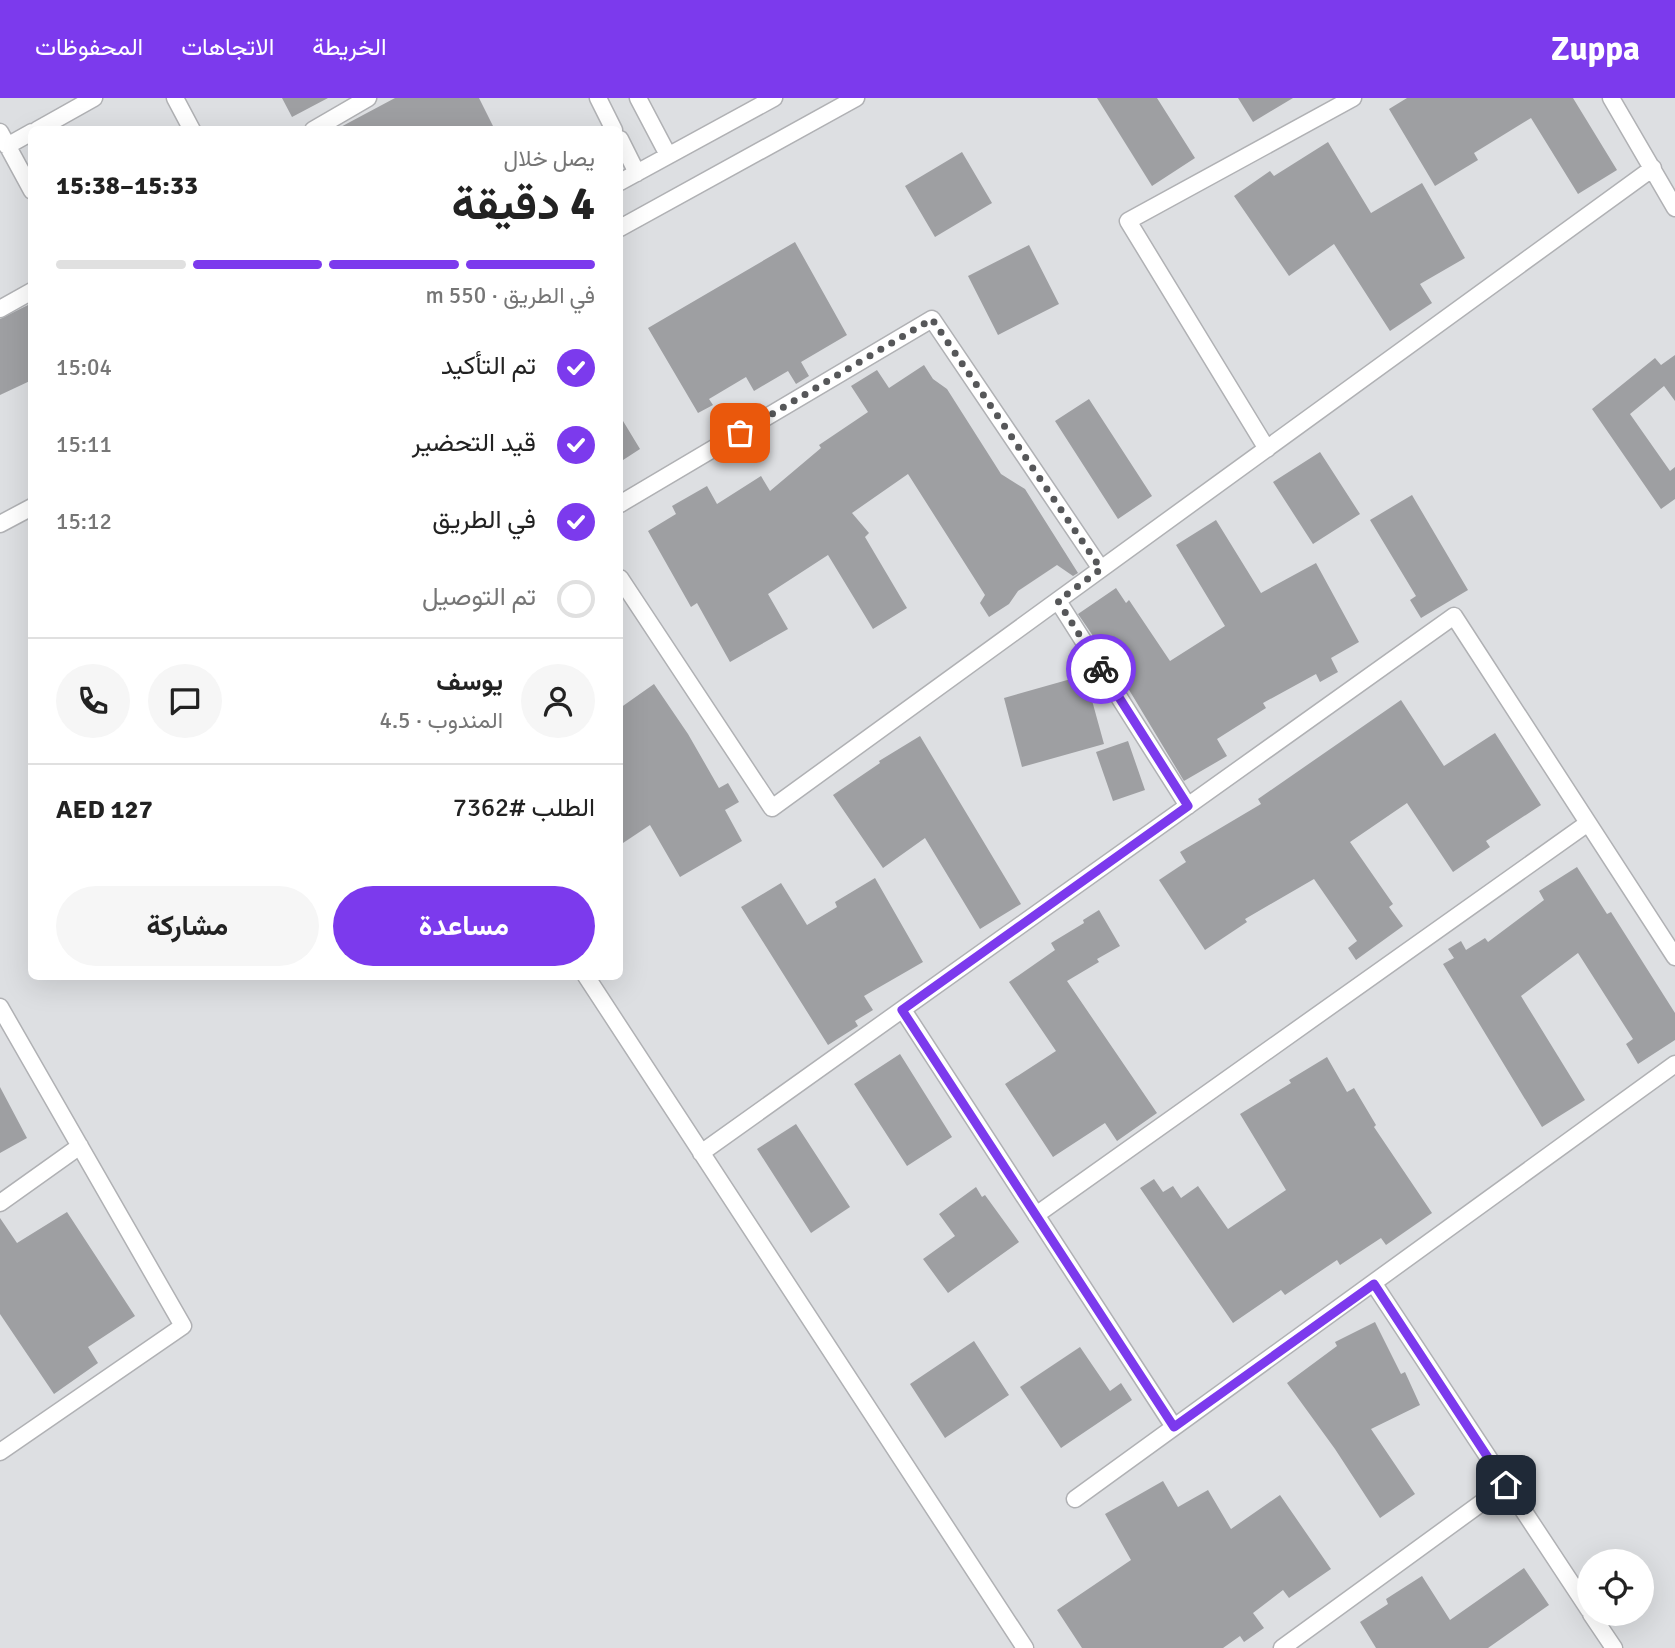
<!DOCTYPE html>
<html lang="ar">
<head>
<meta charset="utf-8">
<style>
	body { margin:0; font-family:Signika,Vazirmatn,sans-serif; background:#f6f6f6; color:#222; direction:rtl; height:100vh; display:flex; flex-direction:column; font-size:26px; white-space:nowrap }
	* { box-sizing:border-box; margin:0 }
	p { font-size:23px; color:#767676 }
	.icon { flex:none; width:38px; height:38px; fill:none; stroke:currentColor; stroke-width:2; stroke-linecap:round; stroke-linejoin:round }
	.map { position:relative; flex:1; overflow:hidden; direction:ltr }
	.sheet { position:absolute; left:28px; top:28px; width:595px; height:854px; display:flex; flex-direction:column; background:#fff; border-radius:10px; box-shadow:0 7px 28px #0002; direction:rtl }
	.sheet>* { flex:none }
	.buttons { position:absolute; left:1577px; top:1451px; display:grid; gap:14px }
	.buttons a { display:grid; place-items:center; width:77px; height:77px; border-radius:50%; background:#fff; box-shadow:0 7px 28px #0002; font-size:35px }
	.pin { position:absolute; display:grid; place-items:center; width:60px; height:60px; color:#fff; margin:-30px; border-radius:14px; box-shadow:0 4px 10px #0006 }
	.courier { position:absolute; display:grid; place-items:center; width:70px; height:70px; margin:-35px; border:5px solid #7c3aed; border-radius:50%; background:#fff; color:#222; box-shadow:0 2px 9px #0007 }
	.summary em { font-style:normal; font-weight:700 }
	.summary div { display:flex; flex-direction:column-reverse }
	.summary { display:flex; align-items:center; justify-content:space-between; height:119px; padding:0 28px }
	h1 { font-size:46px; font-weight:700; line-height:52px }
	.bar { display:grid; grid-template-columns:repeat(4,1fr); gap:10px 7px; align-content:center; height:84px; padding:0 28px }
	.bar i { height:9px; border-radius:5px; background:#e0e0e0 }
	.bar .on { background:#7c3aed }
	.bar p { grid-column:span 4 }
	.line { display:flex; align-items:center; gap:18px; padding:0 28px; border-top:2px solid #e0e0e0 }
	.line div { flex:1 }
	.round { display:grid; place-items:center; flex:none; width:74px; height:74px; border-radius:37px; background:#f6f6f6 }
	ol { padding:0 28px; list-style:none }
	li { display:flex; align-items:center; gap:21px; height:77px }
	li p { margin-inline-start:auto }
	li .icon { padding:7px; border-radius:50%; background:#7c3aed; color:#fff; stroke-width:4 }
	li:last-child { color:#767676 }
	li i { width:38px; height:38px; border:4px solid #e0e0e0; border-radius:50% }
	.action { display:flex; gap:14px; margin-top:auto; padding:14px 28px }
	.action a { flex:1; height:80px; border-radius:42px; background:#7c3aed; color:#fff; font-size:28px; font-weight:700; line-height:80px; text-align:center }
	.action a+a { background:#f6f6f6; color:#222 }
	header { display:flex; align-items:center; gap:42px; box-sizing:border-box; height:98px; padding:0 35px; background:#7c3aed; color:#fff }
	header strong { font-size:33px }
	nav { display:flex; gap:38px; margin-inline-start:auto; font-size:24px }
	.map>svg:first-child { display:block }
	.building { fill:#9e9fa2 }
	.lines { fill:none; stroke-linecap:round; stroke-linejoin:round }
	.minor-casing { stroke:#b0b1b4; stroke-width:19 }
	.minor { stroke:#fff; stroke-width:16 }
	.done { stroke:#565759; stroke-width:7; stroke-dasharray:0 12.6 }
	.route { stroke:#7c3aed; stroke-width:9 }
</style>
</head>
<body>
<header>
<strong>Zuppa</strong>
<nav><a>الخريطة</a><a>الاتجاهات</a><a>المحفوظات</a></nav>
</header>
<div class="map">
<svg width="1675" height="1550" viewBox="0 0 1675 1550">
	<rect width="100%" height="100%" fill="#dddfe2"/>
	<path class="building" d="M282 0H328L292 19Z
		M395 0H479L495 32H335Z
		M1097 0H1157L1195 60 1152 88Z
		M1238 0H1293L1253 24Z
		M1407 0H1573L1617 72 1578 96 1531 20 1474 55 1478 62 1435 88 1389 11Z
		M1328 44 1371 115 1422 85 1465 160 1420 186 1432 205 1390 233 1334 146 1289 178 1234 98 1270 73 1274 78Z
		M962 54 992 105 935 139 905 88Z
		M795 144 847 237 801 264 809 278 796 286 788 273 754 293 746 279 709 301 713 307 698 315 648 230Z
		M1029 147 1059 206 998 237 968 178Z
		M32 205V282L0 297V221Z
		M1675 257V303L1664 288 1630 316 1670 373 1675 369V401L1661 411 1592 311 1655 260 1661 267Z
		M924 267 933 281 947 291 1001 376 1025 391 1078 475 1073 478 1057 467 1018 493 1009 506 989 519 980 505 985 497 908 376 852 415 869 435 865 439 907 510 873 531 828 457 768 496 788 531 730 564 697 505 691 509 648 433 676 416 672 408 707 388 717 406 761 378 770 393 821 350 819 347 868 314 851 288 877 272 889 290Z
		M1089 301 1152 398 1118 421 1055 323Z
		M620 318 640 351 620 364Z
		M1320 354 1360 416 1313 446 1273 384Z
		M1412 397 1468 492 1421 520 1410 502 1416 498 1370 422Z
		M1216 422 1261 495 1316 465 1359 544 1331 560 1338 574 1320 584 1316 576 1263 605 1266 610 1217 641 1227 658 1184 683 1108 557H1106L1078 516 1116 490 1126 505 1129 502 1170 563 1225 528 1176 447Z
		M1085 577 1104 646 1022 669 1004 600Z
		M654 586 688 636 719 690 728 685 739 704 725 712 742 743 680 779 650 727 620 747V610Z
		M1401 602 1444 668 1495 635 1541 707 1486 743 1490 749 1453 774 1407 705 1350 744 1393 806 1389 809 1403 828 1356 862 1348 850 1357 843 1314 781 1245 821 1247 824 1205 852 1159 782 1186 764 1180 754 1261 706 1258 701Z
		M920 638 1021 806 980 831 925 740 883 770 833 697 880 665 879 663Z
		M1128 643 1145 692 1113 703 1096 654Z
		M1577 769 1607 816 1611 814 1675 915V942L1638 966 1626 946 1633 941 1578 855 1521 898 1585 1002 1542 1029 1443 866 1454 860 1448 851 1461 843 1466 852 1485 840 1488 844 1544 802 1539 793Z
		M875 780 923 864 864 898 873 912 855 923 858 928 828 947 741 809 781 785 807 827 837 809 835 804Z
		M1099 812 1120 848 1097 861 1099 864 1067 883 1157 1015 1117 1043 1105 1025 1053 1059 1005 986 1056 953 1009 884 1055 852 1051 845 1084 825 1083 822Z
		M900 956 952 1039 907 1068 854 986Z
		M1327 959 1347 994 1354 990 1376 1027 1374 1029 1432 1115 1386 1147 1381 1140 1340 1167 1337 1162 1285 1197 1281 1192 1233 1225 1140 1090 1154 1081 1163 1094 1173 1088 1181 1100 1198 1088 1228 1131 1286 1092 1240 1016 1291 985 1289 982Z
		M0 989 27 1040 0 1055Z
		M796 1026 850 1109 811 1135 757 1051Z
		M976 1089 982 1099 985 1097 1019 1144 948 1195 923 1161 955 1138 939 1116Z
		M67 1114 135 1218 88 1249 98 1265 54 1296 0 1216V1120L17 1145Z
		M1375 1224 1401 1276 1405 1274 1420 1307 1371 1331 1415 1396 1380 1420 1335 1351 1287 1285 1337 1248 1335 1244Z
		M974 1243 1009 1297 945 1340 910 1286Z
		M1080 1249 1110 1293 1121 1285 1132 1302 1061 1350 1020 1289Z
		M1163 1383 1178 1409 1208 1392 1231 1431 1280 1397 1331 1471 1289 1500 1283 1492 1253 1515 1264 1530 1244 1544 1240 1538 1223 1550H1082L1057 1512 1131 1462 1105 1416Z
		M1524 1470 1549 1507 1488 1550H1376L1360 1524 1388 1506 1386 1501 1422 1478 1450 1522Z"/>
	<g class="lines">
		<defs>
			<path id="minor" d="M175 0 192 32
				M598 0 614 32
				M638 0 668 57
				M1611 0 1675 110
				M37 32 94 0
				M313 32 368 0
				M0 34 32 93
				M620 41 637 75
				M7 48 32 34
				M620 84 774 0
				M620 130 856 0
				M0 211 32 193
				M1267 351 1128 123 1353 0
				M620 406 932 221 1101 471
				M0 426 32 409
				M620 480 772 710 1653 70
				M1058 503 1188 708
				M586 878 1025 1550
				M0 909 183 1228 0 1354
				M903 912 1174 1329
				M701 1055 1454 518 1675 859
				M0 1105 80 1048
				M1036 1117 1588 725
				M1374 1186 1589 1512
				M1075 1401 1675 966
				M1591 1516 1614 1550
				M1282 1550 1506 1387"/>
		</defs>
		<use href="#minor" class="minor-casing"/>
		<use href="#minor" class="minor"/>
	</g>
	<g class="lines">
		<path class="done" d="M740 335 932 221 1101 471 1058 503 1101 571"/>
		<path class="route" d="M1101 571 1188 708 902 912 1174 1329 1374 1186 1506 1387"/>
	</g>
</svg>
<div class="buttons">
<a><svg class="icon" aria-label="locate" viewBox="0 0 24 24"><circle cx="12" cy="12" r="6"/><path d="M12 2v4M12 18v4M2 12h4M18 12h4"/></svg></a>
</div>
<div class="pin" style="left:740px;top:335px;background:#ea580c"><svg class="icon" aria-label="bag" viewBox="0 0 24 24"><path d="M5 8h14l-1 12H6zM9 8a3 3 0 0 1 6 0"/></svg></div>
<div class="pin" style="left:1506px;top:1387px;background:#1f2937"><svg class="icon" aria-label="home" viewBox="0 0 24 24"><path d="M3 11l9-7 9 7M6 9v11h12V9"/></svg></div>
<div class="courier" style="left:1101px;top:571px"><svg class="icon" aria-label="bike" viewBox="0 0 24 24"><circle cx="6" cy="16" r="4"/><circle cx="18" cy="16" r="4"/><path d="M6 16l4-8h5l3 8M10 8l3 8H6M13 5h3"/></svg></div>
<section class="sheet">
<div class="summary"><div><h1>4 دقيقة</h1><p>يصل خلال</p></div><em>15:33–15:38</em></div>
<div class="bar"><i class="on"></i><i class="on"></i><i class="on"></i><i></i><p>في الطريق · 550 m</p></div>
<ol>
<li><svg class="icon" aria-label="check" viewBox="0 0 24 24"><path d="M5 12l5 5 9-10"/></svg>تم التأكيد<p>15:04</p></li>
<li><svg class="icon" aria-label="check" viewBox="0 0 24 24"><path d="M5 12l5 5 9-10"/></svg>قيد التحضير<p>15:11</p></li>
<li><svg class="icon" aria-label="check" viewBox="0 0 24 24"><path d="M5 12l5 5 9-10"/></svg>في الطريق<p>15:12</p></li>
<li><i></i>تم التوصيل</li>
</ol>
<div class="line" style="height:126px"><a class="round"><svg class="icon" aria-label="person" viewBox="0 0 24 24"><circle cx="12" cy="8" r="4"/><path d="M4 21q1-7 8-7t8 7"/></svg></a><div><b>يوسف</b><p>المندوب · 4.5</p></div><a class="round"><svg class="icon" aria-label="chat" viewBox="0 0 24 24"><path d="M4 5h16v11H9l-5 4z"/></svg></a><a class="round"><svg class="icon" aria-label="phone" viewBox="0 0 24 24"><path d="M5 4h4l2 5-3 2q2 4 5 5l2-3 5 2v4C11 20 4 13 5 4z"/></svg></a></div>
<div class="line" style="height:91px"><div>الطلب #7362</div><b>AED 127</b></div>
<div class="action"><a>مساعدة</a><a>مشاركة</a></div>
</section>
</div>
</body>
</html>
